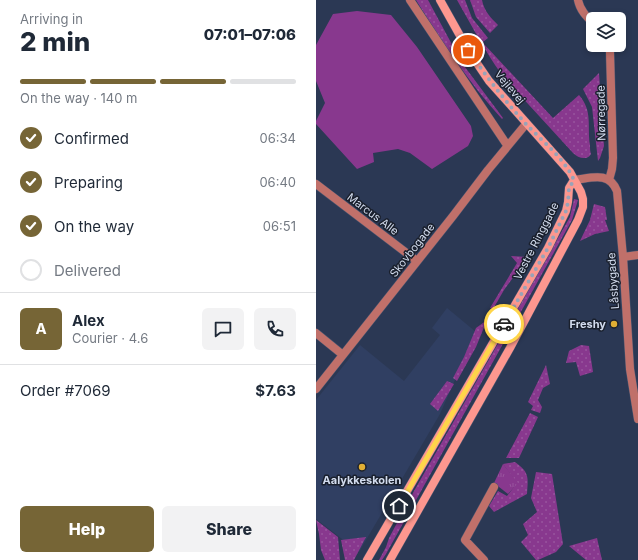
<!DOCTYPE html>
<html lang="en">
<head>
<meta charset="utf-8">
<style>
	body { margin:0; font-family:Inter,sans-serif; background:#f2f2f3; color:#1f2937; height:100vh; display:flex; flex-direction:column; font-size:15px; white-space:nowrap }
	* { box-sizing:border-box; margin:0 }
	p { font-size:13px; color:#747a83 }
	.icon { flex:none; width:22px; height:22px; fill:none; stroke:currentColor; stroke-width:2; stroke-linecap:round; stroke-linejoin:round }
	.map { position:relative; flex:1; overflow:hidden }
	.drawer { display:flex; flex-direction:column; background:#fff; width:316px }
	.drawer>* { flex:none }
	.buttons { position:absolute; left:270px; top:12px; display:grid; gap:8px }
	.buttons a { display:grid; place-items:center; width:40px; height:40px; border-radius:6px; background:#fff; box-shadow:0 2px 6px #0003; font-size:20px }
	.pin { position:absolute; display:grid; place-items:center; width:34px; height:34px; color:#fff; margin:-17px; border:2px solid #fff; border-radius:50%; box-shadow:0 1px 4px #0007 }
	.courier { position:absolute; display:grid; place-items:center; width:40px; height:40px; margin:-20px; border:3px solid #ffd54a; border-radius:50%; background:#fff; color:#222; box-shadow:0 1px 5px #0007 }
	.head em { font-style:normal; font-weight:800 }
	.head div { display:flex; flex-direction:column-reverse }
	.head { display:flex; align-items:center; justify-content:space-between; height:68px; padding:0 20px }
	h1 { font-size:26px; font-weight:800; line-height:30px }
	.bar { display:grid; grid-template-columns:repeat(4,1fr); gap:6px 4px; align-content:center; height:48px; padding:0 20px }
	.bar i { height:5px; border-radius:3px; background:#e0e1e3 }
	.bar .active { background:#766536 }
	.bar p { grid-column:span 4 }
	.line { display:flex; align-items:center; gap:10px; padding:0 20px; border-top:1px solid #e0e1e3 }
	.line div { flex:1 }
	.round { display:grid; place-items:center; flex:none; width:42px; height:42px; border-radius:6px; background:#f2f2f3 }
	ol { padding:0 20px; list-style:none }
	li { display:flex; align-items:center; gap:12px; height:44px }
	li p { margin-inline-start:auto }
	li .icon { padding:4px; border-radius:50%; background:#766536; color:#fff; stroke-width:4 }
	li:last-child { color:#747a83 }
	li i { width:22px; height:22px; border:2px solid #e0e1e3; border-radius:50% }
	.primary-button { display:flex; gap:8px; margin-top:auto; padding:8px 20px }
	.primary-button a { flex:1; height:46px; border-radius:6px; background:#766536; color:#fff; font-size:16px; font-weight:800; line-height:46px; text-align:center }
	.primary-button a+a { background:#f2f2f3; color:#1f2937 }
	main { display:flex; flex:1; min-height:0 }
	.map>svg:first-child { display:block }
	.built { fill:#303f62 }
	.grass { fill:url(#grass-dots) }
	.park { fill:url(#park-tufts) }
	.garden { fill:#88388e }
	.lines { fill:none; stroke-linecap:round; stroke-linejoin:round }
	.minor-casing { stroke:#495670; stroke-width:9 }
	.secondary-casing { stroke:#495670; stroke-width:9 }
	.minor { stroke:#c0706a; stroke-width:8 }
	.secondary { stroke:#fd978f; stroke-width:8 }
	.done { stroke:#98a3b8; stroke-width:4; stroke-dasharray:0 7.2 }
	.route { stroke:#ffd54a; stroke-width:5 }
	.poi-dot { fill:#e1af34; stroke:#1a202d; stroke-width:1.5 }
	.labels { text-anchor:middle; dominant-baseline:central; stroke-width:3; stroke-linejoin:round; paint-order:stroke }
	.street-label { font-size:11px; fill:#d3dcee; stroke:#1a202d }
	.poi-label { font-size:11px; font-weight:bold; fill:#d3dcee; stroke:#1a202d; text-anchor:end }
</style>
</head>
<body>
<main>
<section class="drawer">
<div class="head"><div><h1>2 min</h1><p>Arriving in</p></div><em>07:01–07:06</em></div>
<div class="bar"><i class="active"></i><i class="active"></i><i class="active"></i><i></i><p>On the way · 140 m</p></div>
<ol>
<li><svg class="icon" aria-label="check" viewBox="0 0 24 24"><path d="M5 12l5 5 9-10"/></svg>Confirmed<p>06:34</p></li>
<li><svg class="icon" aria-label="check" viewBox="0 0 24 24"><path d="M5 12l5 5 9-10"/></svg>Preparing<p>06:40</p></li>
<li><svg class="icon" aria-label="check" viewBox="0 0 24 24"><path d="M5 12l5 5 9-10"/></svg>On the way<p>06:51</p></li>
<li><i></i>Delivered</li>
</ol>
<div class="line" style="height:72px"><b class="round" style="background:#766536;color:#fff">A</b><div><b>Alex</b><p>Courier · 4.6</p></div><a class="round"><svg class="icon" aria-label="chat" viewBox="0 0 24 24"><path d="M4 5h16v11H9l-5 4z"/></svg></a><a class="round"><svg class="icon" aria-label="phone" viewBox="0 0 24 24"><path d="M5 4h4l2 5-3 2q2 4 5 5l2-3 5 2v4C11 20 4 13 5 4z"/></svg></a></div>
<div class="line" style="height:52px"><div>Order #7069</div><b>$7.63</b></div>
<div class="primary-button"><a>Help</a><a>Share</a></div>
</section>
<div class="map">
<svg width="322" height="560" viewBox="0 0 322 560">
	<defs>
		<pattern id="grass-dots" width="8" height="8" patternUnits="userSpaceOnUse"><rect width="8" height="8" fill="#88388e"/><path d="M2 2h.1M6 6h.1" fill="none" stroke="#98549e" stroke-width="1.8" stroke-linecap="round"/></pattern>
		<pattern id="park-tufts" width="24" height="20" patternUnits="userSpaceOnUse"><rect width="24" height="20" fill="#88388e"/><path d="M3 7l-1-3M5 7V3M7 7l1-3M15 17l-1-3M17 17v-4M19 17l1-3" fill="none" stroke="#98549e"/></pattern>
	</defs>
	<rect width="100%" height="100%" fill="#2b3854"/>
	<path class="built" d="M131 308 160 332 124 414 43 552 0 519V400L44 345 88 381 124 335 116 328Z"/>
	<path class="grass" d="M100 0H112L146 63 187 118 186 119C153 83 126 42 100 0Z
		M141 0H149L156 18 172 38 167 42 168 44 237 118 263 95C277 111 271 126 274 145 274 149 274 151 275 154 271 161 262 158 257 153L202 93H201C176 66 160 33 141 0Z
		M154 0H166C168 11 175 18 182 25L174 33 160 17Z
		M283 73 288 146 284 158 282 161 276 107 267 89Z
		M258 199 262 200 256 220 70 554 66 560H63L70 547 73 538 98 491 254 217Z
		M278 204 289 207 291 220H289L293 231 279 234 264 241 274 220Z
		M195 256 212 257 188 290 177 309 174 308 201 263Z
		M171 320 160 347 141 381 137 378 148 357 160 328Z
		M265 345 273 346 277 372 264 376 260 362 250 363 253 351Z
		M230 365 234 384 227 388 222 400 226 407 224 413 215 410 217 406 212 402Z
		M131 381 138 384 122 411 114 404Z
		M214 413 222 417 203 458H190Z
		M199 462C214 473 212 477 211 494L178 512 173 506 182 491 191 496 201 483 187 464Z
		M220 472 236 474 247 544 240 552 222 560H220L205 542 212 535 207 524 221 512 215 498Z
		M0 520 22 537 24 560H9L5 550 3 534Z
		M50 537 38 560H29L25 540Z
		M281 538 286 560H270L253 546Z"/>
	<path class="park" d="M187 464 202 483 192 494 178 483Z"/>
	<path class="garden" d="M41 11 75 15 101 47 155 126 157 136 152 146 116 169 94 153 82 149 57 153 58 162 41 169 0 124V121L9 103 0 81V45L17 14Z"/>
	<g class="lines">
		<defs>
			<path id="minor" d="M94 0 191 145
				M262 0C264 10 270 16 277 23
				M293 45 294 52 297 158 296 169 293 180
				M258 180C276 178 293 171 301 191L307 257 314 369 322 419
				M0 184 101 261
				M307 257 322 255
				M0 333 27 355
				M0 389 137 216 172 170 210 124
				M168 560 149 540 178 487"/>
			<path id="secondary" d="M51 560 232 248 250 211 252 202 253 188 258 180
				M74 560 194 348 262 220 267 207V199L265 192 254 172 173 81 152 50 124 0"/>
		</defs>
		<use href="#minor" class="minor-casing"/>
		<use href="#secondary" class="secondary-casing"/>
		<use href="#minor" class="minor"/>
		<use href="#secondary" class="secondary"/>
	</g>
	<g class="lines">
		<path class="done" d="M152 50C170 76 189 101 210 124 227 142 248 158 258 180L253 188 252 202 250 211 232 248 188 324"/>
		<path class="route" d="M83 506 188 324"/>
	</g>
	<g class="poi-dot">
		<circle cx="298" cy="324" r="4"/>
		<circle cx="46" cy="467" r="4"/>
	</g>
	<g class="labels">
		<g class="street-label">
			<text transform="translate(194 87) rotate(50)">Vejlevej</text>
			<text transform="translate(285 113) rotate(-91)">Nørregade</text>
			<text transform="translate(57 214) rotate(37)">Marcus Alle</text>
			<text transform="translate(220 241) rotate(-63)">Vestre Ringgade</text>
			<text transform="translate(96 250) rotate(-52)">Skovbogade</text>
			<text transform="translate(297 281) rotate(-94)">Låsbygade</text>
		</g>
		<g class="poi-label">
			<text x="290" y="324">Freshy</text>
			<text x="46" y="480" text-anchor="middle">Aalykkeskolen</text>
		</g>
	</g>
</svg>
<div class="buttons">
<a><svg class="icon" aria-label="layers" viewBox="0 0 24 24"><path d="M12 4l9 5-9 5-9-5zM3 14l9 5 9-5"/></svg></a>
</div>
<div class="pin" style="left:152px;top:50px;background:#ea580c"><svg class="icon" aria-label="bag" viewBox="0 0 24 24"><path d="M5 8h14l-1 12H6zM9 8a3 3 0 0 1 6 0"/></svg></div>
<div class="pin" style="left:83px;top:506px;background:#1f2937"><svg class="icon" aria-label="home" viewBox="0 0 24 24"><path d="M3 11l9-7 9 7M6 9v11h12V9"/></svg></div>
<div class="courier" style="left:188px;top:324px"><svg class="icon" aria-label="car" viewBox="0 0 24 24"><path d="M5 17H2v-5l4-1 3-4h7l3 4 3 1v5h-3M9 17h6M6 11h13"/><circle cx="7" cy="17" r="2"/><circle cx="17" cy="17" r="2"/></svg></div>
</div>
</main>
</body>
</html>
